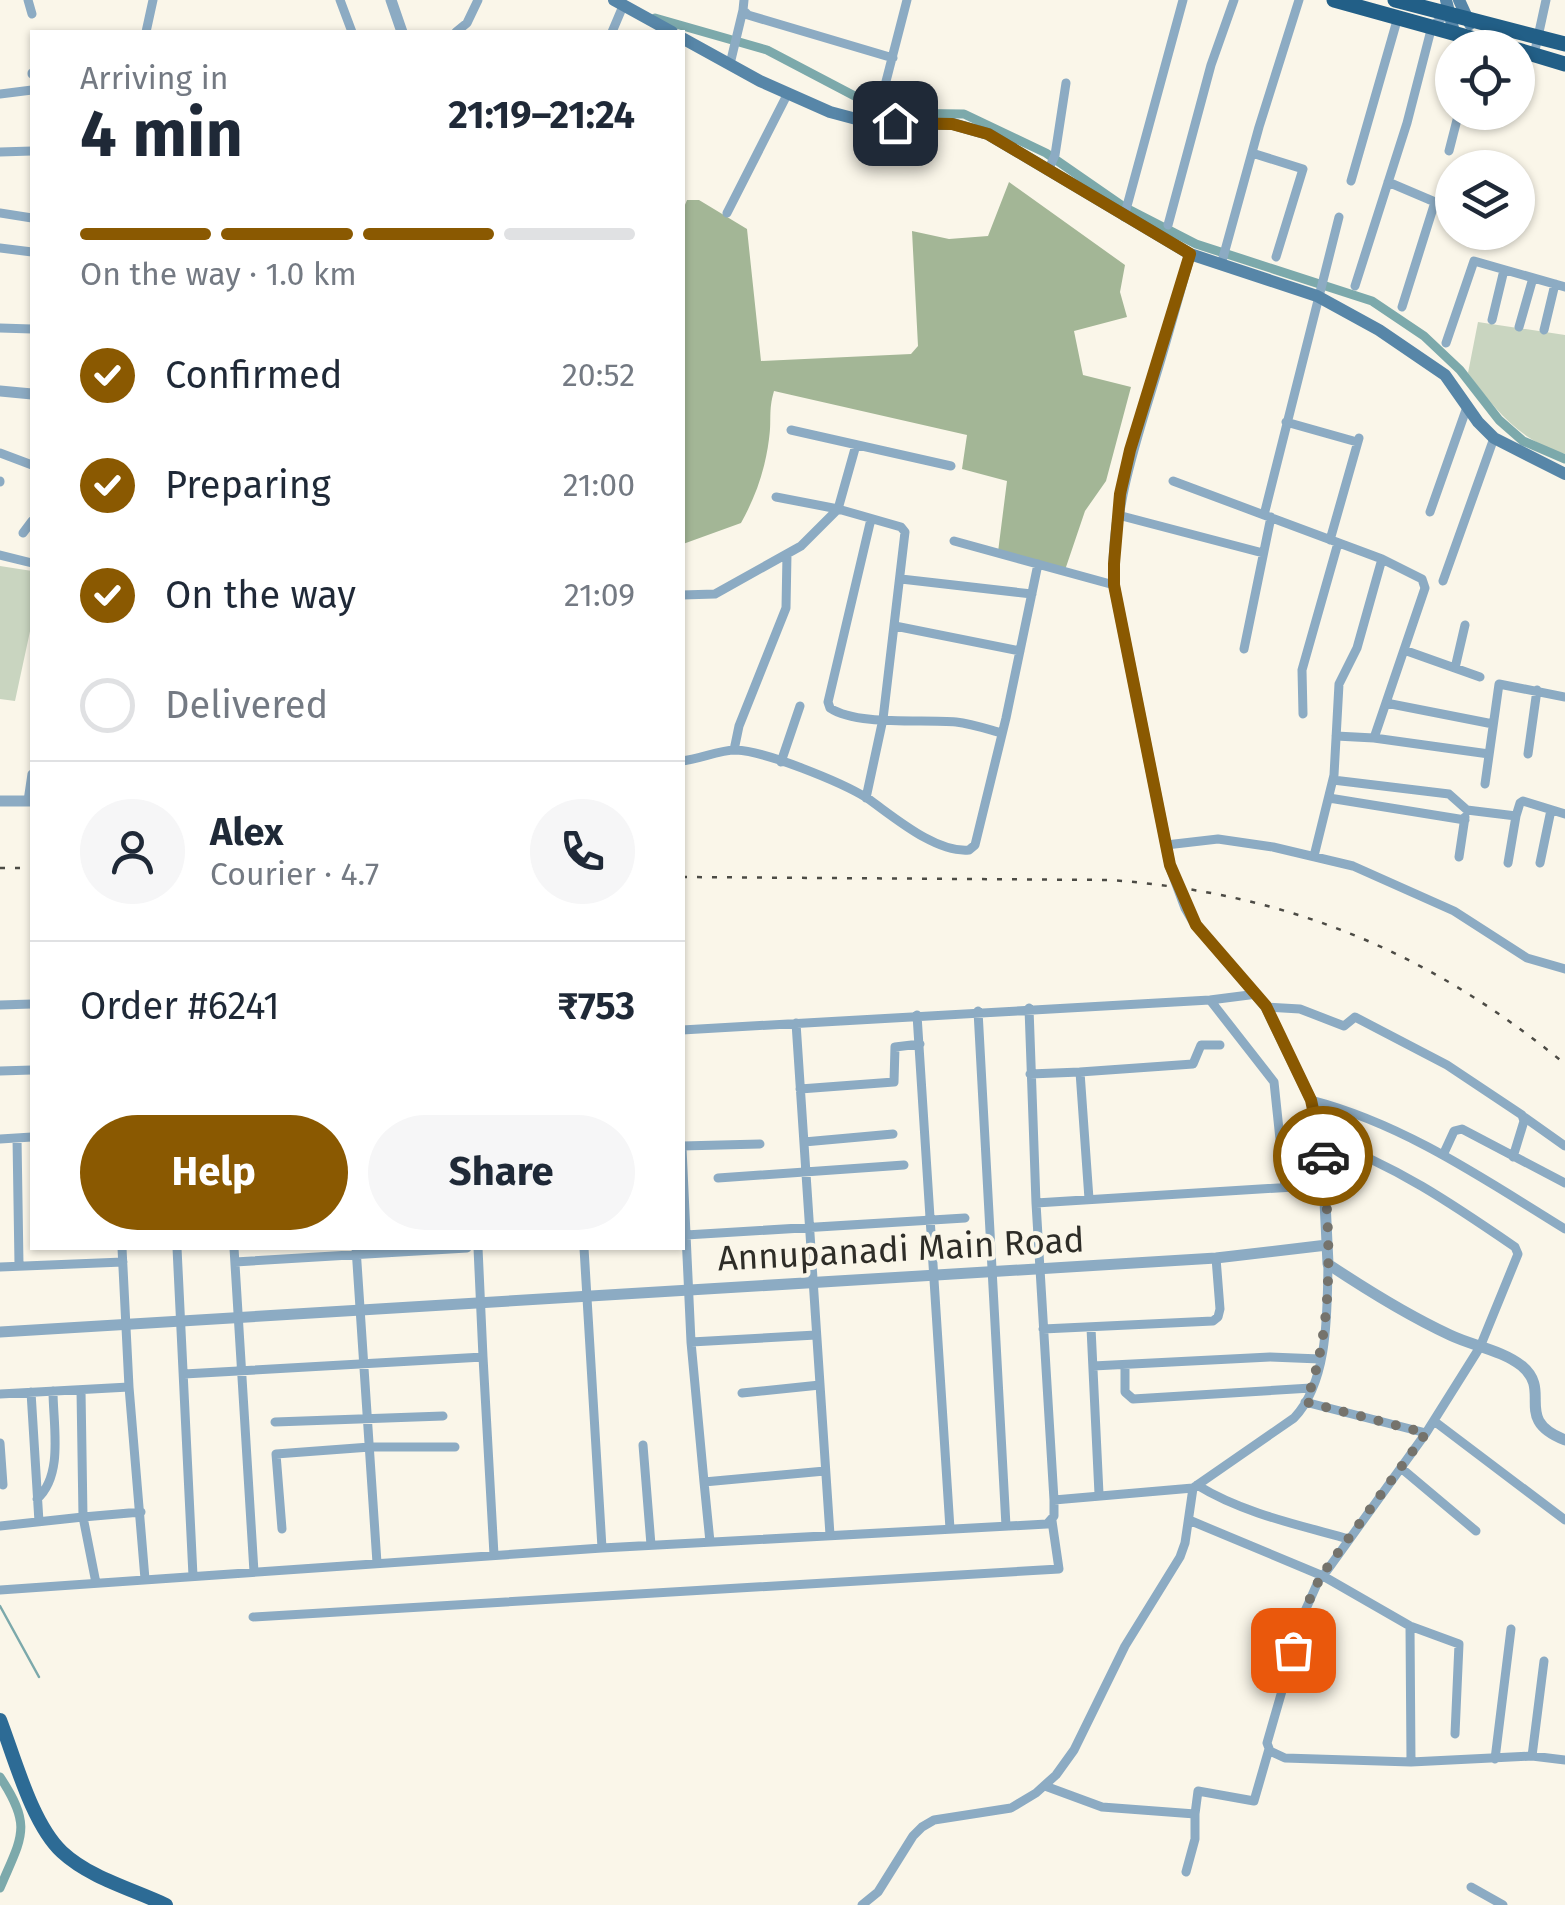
<!DOCTYPE html>
<html lang="en">
<head>
<meta charset="utf-8">
<style>
	body { margin:0; font-family:"Fira Sans",sans-serif; background:#f6f6f7; color:#1f2937; height:100vh; display:flex; flex-direction:column; font-size:38px; white-space:nowrap }
	* { box-sizing:border-box; margin:0 }
	p { font-size:32px; color:#747a83 }
	.icon { flex:none; width:55px; height:55px; fill:none; stroke:currentColor; stroke-width:2; stroke-linecap:round; stroke-linejoin:round }
	.map { position:relative; flex:1; overflow:hidden }
	.panel { position:absolute; left:30px; top:30px; width:655px; height:1220px; display:flex; flex-direction:column; background:#fff; border-radius:0px; box-shadow:0 2px 8px #0004 }
	.panel>* { flex:none }
	.buttons { position:absolute; left:1435px; top:30px; display:grid; gap:20px }
	.buttons a { display:grid; place-items:center; width:100px; height:100px; border-radius:50%; background:#fff; box-shadow:0 2px 8px #0004; font-size:50px }
	.pin { position:absolute; display:grid; place-items:center; width:85px; height:85px; color:#fff; margin:-42px; border-radius:20px; box-shadow:0 5px 15px #0006 }
	.courier { position:absolute; display:grid; place-items:center; width:100px; height:100px; margin:-50px; border:8px solid #8a5901; border-radius:50%; background:#fff; color:#222; box-shadow:0 2px 12px #0007 }
	.headline em { font-style:normal; font-weight:700 }
	.headline div { display:flex; flex-direction:column-reverse }
	.headline { display:flex; align-items:center; justify-content:space-between; height:170px; padding:0 50px }
	h1 { font-size:65px; font-weight:700; line-height:75px }
	.bar { display:grid; grid-template-columns:repeat(4,1fr); gap:15px 10px; align-content:center; height:120px; padding:0 50px }
	.bar i { height:12px; border-radius:8px; background:#e0e1e3 }
	.bar .on { background:#8a5901 }
	.bar p { grid-column:span 4 }
	.line { display:flex; align-items:center; gap:25px; padding:0 50px; border-top:2px solid #e0e1e3 }
	.line div { flex:1 }
	.round { display:grid; place-items:center; flex:none; width:105px; height:105px; border-radius:52px; background:#f6f6f7 }
	ol { padding:0 50px; list-style:none }
	li { display:flex; align-items:center; gap:30px; height:110px }
	li p { margin-inline-start:auto }
	li .icon { padding:10px; border-radius:50%; background:#8a5901; color:#fff; stroke-width:4 }
	li:last-child { color:#747a83 }
	li i { width:55px; height:55px; border:5px solid #e0e1e3; border-radius:50% }
	.button { display:flex; gap:20px; margin-top:auto; padding:20px 50px }
	.button a { flex:1; height:115px; border-radius:60px; background:#8a5901; color:#fff; font-size:40px; font-weight:700; line-height:115px; text-align:center }
	.button a+a { background:#f6f6f7; color:#1f2937 }
	.map>svg:first-child { display:block }
	.green { fill:#c9d5c0 }
	.forest { fill:#a3b696 }
	.lines { fill:none; stroke-linecap:round; stroke-linejoin:round }
	.stream { stroke:#7ca9ab; stroke-width:2.5 }
	.canal { stroke:#7ca9ab; stroke-width:9 }
	.minor { stroke:#8cabc3; stroke-width:9 }
	.tertiary { stroke:#8cabc3; stroke-width:11 }
	.secondary { stroke:#5786a8; stroke-width:12 }
	.primary { stroke:#2d6b95; stroke-width:14 }
	.trunk { stroke:#225f87; stroke-width:15 }
	.rail { stroke:#4c4b45; stroke-width:2.5; stroke-dasharray:5 10; stroke-linecap:butt }
	.done { stroke:#75736c; stroke-width:10; stroke-dasharray:0 18 }
	.route { stroke:#8a5901; stroke-width:12 }
	.labels { text-anchor:middle; dominant-baseline:central; stroke-width:8; stroke-linejoin:round; paint-order:stroke }
	.street-label { font-size:35px; fill:#2e2d28; stroke:#faf6e9 }
</style>
</head>
<body>
<div class="map">
<svg width="1565" height="1905" viewBox="0 0 1565 1905">
	<rect width="100%" height="100%" fill="#faf6e9"/>
	<path class="green" d="M1478 322 1565 335V454C1520 441 1495 410 1468 373Z
		M0 566 32 571V622L15 701 0 699Z"/>
	<path class="forest" d="M1009 182 1125 265 1120 292 1127 317 1074 331 1083 375 1131 387 1106 481 1085 511 1065 570 998 552 1007 481 962 469 967 435 774 391C768 411 772 421 769 439 765 470 756 496 741 523L683 544 682 212 687 200H699L747 229 761 361 911 354 918 346 912 231 949 239 988 236Z"/>
	<g class="lines">
		<path class="stream" d="M0 1606 39 1677"/>
		<path class="canal" d="M655 18 767 50 887 113 964 114 1046 153 1124 207 1196 244 1372 301 1424 336 1460 370 1499 420 1523 441 1565 459
			M0 1777C33 1827 22 1836 0 1888"/>
		<path class="minor" d="M28 0 32 14
			M340 0 352 32
			M744 0 743 10 748 15 893 58
			M146 32 153 0
			M456 32 467 23 478 0
			M612 32 623 6
			M1534 55 1546 0
			M730 64 743 10
			M32 73V74
			M0 94 32 90
			M875 124 907 0
			M1449 151 1459 112
			M0 152 32 151
			M1252 153 1303 169 1276 257
			M1048 171 1055 155 1066 83
			M1351 181 1398 17
			M1388 182 1435 202 1402 307
			M0 213 32 218
			M727 213 788 93
			M1124 217 1183 0
			M1168 225 1211 65 1234 0
			M0 248 32 252
			M1221 265 1259 127 1299 0
			M1355 286 1407 123 1432 26 1447 14
			M1492 320 1504 270
			M1519 327 1533 278
			M0 328 32 329
			M1544 330 1555 284
			M1446 343 1474 261 1565 287
			M1286 422 1357 442
			M791 430 951 466
			M0 453 32 465
			M0 481V482
			M1173 481 1264 515
			M776 497 838 509 901 527 905 532 883 719 866 798
			M1430 512 1467 407
			M1118 515 1263 553
			M871 519 828 702 830 708C857 726 922 719 956 722 972 724 987 729 1002 733
			M23 533 32 521
			M1330 540 1359 438
			M954 541 1114 585
			M0 555 32 563
			M901 579 1032 594
			M1443 581 1494 438
			M682 595 715 594 801 546 838 509 856 445
			M895 626 1020 651
			M1244 649 1271 517
			M1404 650 1480 677
			M1455 668 1465 625
			M1386 703 1493 724
			M1303 714 1302 670 1338 543
			M1336 736 1374 738 1425 588 1422 579 1382 559
			M1374 738 1489 754
			M734 750 739 726 786 608 787 554
			M1528 754 1537 690
			M682 761C700 759 719 750 736 750 765 751 841 782 867 798 893 816 935 853 969 850L975 845 1006 718 1038 564
			M781 762 800 706
			M1333 780 1449 794 1467 810
			M1485 784 1499 684 1565 697
			M1329 798 1465 820
			M28 801 32 774
			M1467 810 1516 816 1520 803 1523 801 1565 814
			M1166 845 1218 839 1273 847 1353 866 1454 911 1527 958 1565 969
			M1314 856 1334 775 1339 684 1357 648 1382 559 1264 515 1339 217
			M1459 857 1465 817
			M1508 863 1516 816
			M1540 863 1551 810
			M1210 1000 1274 1082 1285 1187
			M0 1005 32 1004
			M1266 1007 1300 1009 1344 1026 1355 1017 1447 1065 1522 1115 1524 1121 1513 1157
			M1029 1008 1036 1203 1054 1500
			M978 1011 1006 1526
			M917 1015 950 1529
			M796 1023 830 1535
			M682 1030 1210 1000 1257 994
			M0 1071 32 1070
			M1030 1074 1080 1072
			M800 1089 894 1082 895 1047 920 1044
			M1311 1100C1404 1124 1484 1179 1565 1229
			M1524 1117 1565 1146
			M17 1138 19 1265
			M0 1139 32 1137
			M1322 1139C1395 1165 1451 1203 1515 1247L1518 1254 1480 1347 1426 1433 1323 1576
			M804 1142 893 1134
			M682 1146 760 1144
			M682 1148 691 1342 704 1482 825 1471
			M1443 1155 1454 1131 1462 1129 1565 1183
			M718 1178 904 1165
			M1089 1199 1080 1072 1193 1064 1201 1045H1220
			M1036 1203 1326 1185
			M686 1235 965 1218
			M122 1248 129 1387 145 1579
			M177 1248 193 1576
			M234 1248 254 1572
			M356 1248 377 1563
			M584 1248 602 1548 1047 1524 1054 1516V1500L1193 1488
			M235 1262 467 1248
			M0 1267 123 1262
			M1091 1328 1099 1494
			M1043 1329 1213 1321 1218 1317 1220 1309 1216 1258
			M691 1342 816 1335
			M483 1357 494 1555
			M1125 1365V1392L1133 1399 1311 1388
			M1093 1366 1270 1357 1320 1359
			M184 1374 483 1357 478 1248
			M81 1390 83 1517 141 1512
			M31 1392 39 1522
			M742 1393 820 1385
			M0 1394 129 1387
			M1305 1402 1426 1433
			M1434 1421 1565 1520
			M275 1422 443 1416
			M0 1443 3 1485
			M643 1445 651 1545
			M1401 1468 1476 1531
			M704 1482 710 1542
			M1197 1485C1242 1513 1299 1525 1349 1539
			M37 1499C64 1475 53 1425 53 1391
			M1189 1520 1323 1576 1410 1626 1459 1644 1455 1734
			M0 1526 83 1517 96 1583
			M282 1529 276 1454 370 1447H455
			M1321 1575 1305 1611 1267 1743 1270 1751 1285 1758 1411 1762 1410 1626
			M0 1590 602 1548
			M253 1617 1059 1569 1052 1521
			M1532 1756 1544 1661
			M1495 1759 1511 1629
			M1411 1762 1532 1756 1565 1760
			M1045 1786 1102 1807 1195 1814V1839L1186 1872
			M1195 1814 1198 1791 1254 1801 1269 1749
			M1471 1887 1503 1905
			M862 1905 878 1892 913 1836 922 1827 934 1820 1011 1808 1036 1793 1056 1775 1074 1750 1125 1646 1180 1557 1185 1543 1193 1488 1294 1418C1329 1381 1327 1312 1328 1264"/>
		<path class="tertiary" d="M391 0 402 32
			M1190 254C1179 292 1169 329 1158 366 1136 439 1111 508 1114 585L1170 865 1186 908 1196 925 1266 1007 1311 1100 1322 1139 1328 1264C1367 1290 1407 1315 1450 1335 1473 1346 1502 1350 1522 1366 1553 1392 1512 1419 1565 1440
			M0 391 32 394
			M0 801H32
			M0 1332 1216 1258 1327 1245"/>
		<path class="secondary" d="M614 0 672 32
			M1446 0 1454 32
			M1459 0 1470 24
			M682 38 760 81 830 112 875 124H953L988 134 1190 254 1317 296 1379 330 1445 375 1478 422 1494 438 1565 474"/>
		<path class="primary" d="M0 1720C15 1759 32 1824 62 1852 90 1878 132 1889 166 1905"/>
		<path class="trunk" d="M1334 0 1507 48
			M1395 0 1565 44
			M1518 50 1565 64"/>
		<path class="rail" d="M0 868H32
			M682 877 1110 880C1287 893 1428 951 1565 1064"/>
	</g>
	<g class="lines">
		<path class="done" d="M1293 1650 1304 1611 1321 1576 1426 1433 1306 1402C1335 1324 1330 1238 1323 1156"/>
		<path class="route" d="M895 123 952 124 988 134 1190 254 1130 450 1120 494 1114 564V585L1170 865 1196 925 1266 1006 1311 1100 1323 1156"/>
	</g>
	<g class="labels">
		<g class="street-label">
			<text transform="translate(901 1249) rotate(-3)">Annupanadi Main Road</text>
		</g>
	</g>
</svg>
<div class="buttons">
<a><svg class="icon" aria-label="locate" viewBox="0 0 24 24"><circle cx="12" cy="12" r="6"/><path d="M12 2v4M12 18v4M2 12h4M18 12h4"/></svg></a>
<a><svg class="icon" aria-label="layers" viewBox="0 0 24 24"><path d="M12 4l9 5-9 5-9-5zM3 14l9 5 9-5"/></svg></a>
</div>
<div class="pin" style="left:1293px;top:1650px;background:#ea580c"><svg class="icon" aria-label="bag" viewBox="0 0 24 24"><path d="M5 8h14l-1 12H6zM9 8a3 3 0 0 1 6 0"/></svg></div>
<div class="pin" style="left:895px;top:123px;background:#1f2937"><svg class="icon" aria-label="home" viewBox="0 0 24 24"><path d="M3 11l9-7 9 7M6 9v11h12V9"/></svg></div>
<div class="courier" style="left:1323px;top:1156px"><svg class="icon" aria-label="car" viewBox="0 0 24 24"><path d="M5 17H2v-5l4-1 3-4h7l3 4 3 1v5h-3M9 17h6M6 11h13"/><circle cx="7" cy="17" r="2"/><circle cx="17" cy="17" r="2"/></svg></div>
<section class="panel">
<div class="headline"><div><h1>4 min</h1><p>Arriving in</p></div><em>21:19–21:24</em></div>
<div class="bar"><i class="on"></i><i class="on"></i><i class="on"></i><i></i><p>On the way · 1.0 km</p></div>
<ol>
<li><svg class="icon" aria-label="check" viewBox="0 0 24 24"><path d="M5 12l5 5 9-10"/></svg>Confirmed<p>20:52</p></li>
<li><svg class="icon" aria-label="check" viewBox="0 0 24 24"><path d="M5 12l5 5 9-10"/></svg>Preparing<p>21:00</p></li>
<li><svg class="icon" aria-label="check" viewBox="0 0 24 24"><path d="M5 12l5 5 9-10"/></svg>On the way<p>21:09</p></li>
<li><i></i>Delivered</li>
</ol>
<div class="line" style="height:180px"><a class="round"><svg class="icon" aria-label="person" viewBox="0 0 24 24"><circle cx="12" cy="8" r="4"/><path d="M4 21q1-7 8-7t8 7"/></svg></a><div><b>Alex</b><p>Courier · 4.7</p></div><a class="round"><svg class="icon" aria-label="phone" viewBox="0 0 24 24"><path d="M5 4h4l2 5-3 2q2 4 5 5l2-3 5 2v4C11 20 4 13 5 4z"/></svg></a></div>
<div class="line" style="height:130px"><div>Order #6241</div><b>₹753</b></div>
<div class="button"><a>Help</a><a>Share</a></div>
</section>
</div>
</body>
</html>
